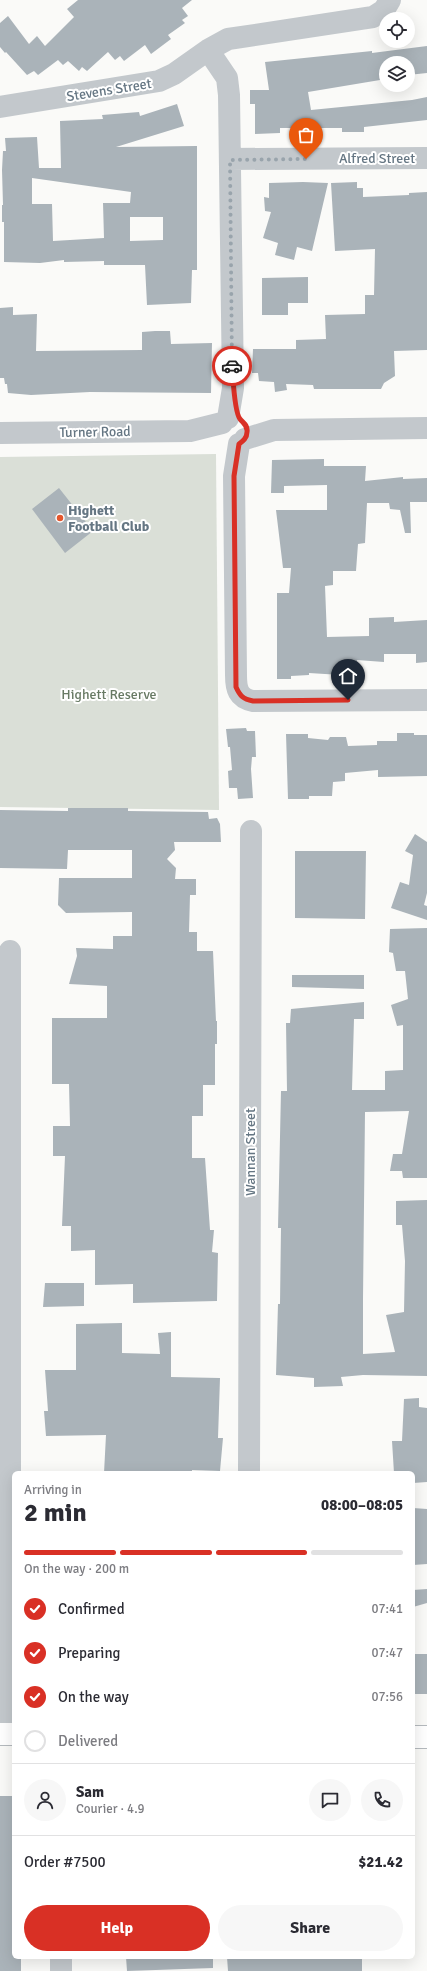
<!DOCTYPE html>
<html lang="en">
<head>
<meta charset="utf-8">
<style>
	body { margin:0; font-family:Signika,sans-serif; background:#f7f7f7; color:#2b2b33; height:100vh; display:flex; flex-direction:column; font-size:15px; white-space:nowrap }
	* { box-sizing:border-box; margin:0 }
	p { font-size:13px; color:#7c7c81 }
	.icon { flex:none; width:22px; height:22px; fill:none; stroke:currentColor; stroke-width:2; stroke-linecap:round; stroke-linejoin:round }
	.map { position:relative; flex:1; overflow:hidden }
	.side { position:absolute; left:12px; top:1471px; width:403px; height:488px; display:flex; flex-direction:column; background:#fff; border-radius:6px; box-shadow:0 4px 16px #0002 }
	.side>* { flex:none }
	.tools { position:absolute; left:379px; top:12px; display:grid; gap:8px }
	.tools a { display:grid; place-items:center; width:36px; height:36px; border-radius:50%; background:#fff; box-shadow:0 4px 16px #0002; font-size:20px }
	.pin { position:absolute; display:grid; place-items:center; width:34px; height:34px; color:#fff; margin:-41px -17px; border-radius:50% 50% 50% 0; rotate:-45deg; box-shadow:0 0 4px #0007 }
	.pin .icon { rotate:45deg }
	.courier { position:absolute; display:grid; place-items:center; width:40px; height:40px; margin:-20px; border:3px solid #d93025; border-radius:50%; background:#fff; color:#222; box-shadow:0 1px 5px #0007 }
	.headline em { font-style:normal; font-weight:800 }
	.headline div { display:flex; flex-direction:column-reverse }
	.headline { display:flex; align-items:center; justify-content:space-between; height:68px; padding:0 12px }
	h1 { font-size:26px; font-weight:800; line-height:30px }
	.bar { display:grid; grid-template-columns:repeat(4,1fr); gap:6px 4px; align-content:center; height:48px; padding:0 12px }
	.bar i { height:5px; border-radius:3px; background:#e1e1e2 }
	.bar .active { background:#d93025 }
	.bar p { grid-column:span 4 }
	.line { display:flex; align-items:center; gap:10px; padding:0 12px; border-top:1px solid #e1e1e2 }
	.line div { flex:1 }
	.round { display:grid; place-items:center; flex:none; width:42px; height:42px; border-radius:21px; background:#f7f7f7 }
	ol { padding:0 12px; list-style:none }
	li { display:flex; align-items:center; gap:12px; height:44px }
	li p { margin-inline-start:auto }
	li .icon { padding:4px; border-radius:50%; background:#d93025; color:#fff; stroke-width:4 }
	li:last-child { color:#7c7c81 }
	li i { width:22px; height:22px; border:2px solid #e1e1e2; border-radius:50% }
	.action { display:flex; gap:8px; margin-top:auto; padding:8px 12px }
	.action a { flex:1; height:46px; border-radius:24px; background:#d93025; color:#fff; font-size:16px; font-weight:800; line-height:46px; text-align:center }
	.action a+a { background:#f7f7f7; color:#2b2b33 }
	.map>svg:first-child { display:block }
	.green { fill:#dadfd7 }
	.building { fill:#aab3b9; fill-rule:evenodd }
	.lines { fill:none; stroke-linecap:round; stroke-linejoin:round }
	.major-casing { stroke:#b5babe; stroke-width:24 }
	.minor { stroke:#c3c8cc; stroke-width:22 }
	.major { stroke:#fff; stroke-width:22 }
	.done { stroke:#99a4ac; stroke-width:4; stroke-dasharray:0 7.2 }
	.route { stroke:#d93025; stroke-width:5 }
	.poi-dot { fill:#e4572e; stroke:#fff; stroke-width:1.5 }
	.labels { text-anchor:middle; dominant-baseline:central; stroke-width:4; stroke-linejoin:round; paint-order:stroke }
	.street-label { font-size:14px; fill:#657683; stroke:#fff }
	.poi-label { font-size:14px; font-weight:bold; fill:#657683; stroke:#fff; text-anchor:start }
	.park-label { font-size:14px; fill:#687a64; stroke:#fff }
</style>
</head>
<body>
<div class="map">
<svg width="427" height="1971" viewBox="0 0 427 1971">
	<rect width="100%" height="100%" fill="#fafaf8"/>
	<path class="green" d="M216 454 219 810 0 807V457Z"/>
	<path class="building" d="M78 0H192L182 8 188 16 182 20 185 23 168 35 171 39 151 54 145 45 124 61 120 56 115 60 108 52 87 71 82 67 79 71 68 61 63 65 58 60 38 75 34 71 27 75 6 52 5 53 0 47V23L8 16 29 44 37 36 45 46 74 17 67 9Z
		M427 46V73L408 75V63H386V79L308 92 311 110 412 100 427 97V120L364 127V132H342V128H280V133L255 134V104H250V90H269L265 62 372 51V53Z
		M177 104 184 126 116 147 197 146V270H192L191 303 147 305 145 265H104V261L64 262V260L40 263 4 262V222H2V205H3L2 170 3 151H6L5 138 37 137 39 168H61L60 121 103 119 102 115 139 112 140 116ZM32 178 131 192 130 203H103L104 238 53 241 52 204H32ZM130 217H163V240L130 241Z
		M303 182 328 183 312 251 297 247 294 260 275 255 278 243 263 238 271 212 265 211 264 197 269 198V183Z
		M357 182V188H363V197L409 195V193L427 192V350L394 351 395 376 384 383 381 389H314L313 385 286 384 287 390 275 392 274 382 259 381 258 373H252L253 349H296V340L326 339 325 315 365 314V295H374L375 249 335 251 331 183Z
		M308 277V303H288V315H262V278Z
		M13 307V315L37 314 36 351 142 350V332L155 331H170L171 344 212 343 211 393 90 392 31 395 8 393 7 384H5L4 378H0V308Z
		M324 459V466H366L365 481 403 477V479L427 478V502H410L411 533H405L400 510 390 509 389 503H367L365 543 358 544 356 571H333V585L325 586 327 637 369 636V618L394 617V622L427 620V662L416 663V654H384V662L357 660V676L309 673V675L291 676V679H277V593H289L291 568H283L276 510H327V485L284 486V493H271L272 460Z
		M59 488 93 531 65 553 32 509Z
		M246 728 247 731H255L256 757H252L251 769 253 798 238 799 237 788H229L228 771 232 770 230 747H228L226 729Z
		M397 733H414V735H427V776L378 777V770L345 773V781L333 782 332 796H309V799H288L286 734H308V738L328 740 330 737H346L348 746 377 745V741H397Z
		M68 808H128V811L208 812 209 819 217 818 220 824 221 842H174L175 850 167 859 176 868 175 879H196V895H190L189 932H197V951H213L216 1021H217V1044H215V1085H203V1116H192V1158H205L210 1230H214L212 1252 218 1253 217 1301 133 1303V1284L95 1285V1250L71 1251V1226H62L65 1156H53V1126H70L69 1084H52V1018H107V986L69 984 77 956 76 948 113 949V936H132V912L66 913 58 905 59 878H132V850H68L67 869 0 868V810L68 811Z
		M415 834 427 842V893L424 905 427 906V920L391 908 400 882 409 885 413 855 405 851Z
		M295 851H366L365 919 295 918Z
		M427 928V1178H403L402 1171H390L393 1154H402L409 1111 365 1112 363 1299V1354L395 1352 386 1315 404 1312 405 1261 402 1225H396V1201L427 1200V1376L363 1375 341 1377 343 1386 314 1387V1378L276 1375 278 1304H280L281 1228H278L281 1091H287L286 1023H290L291 1009 364 1002V1019H354L352 1090H385V1071L403 1070V1025L397 1026 391 1005 408 999 405 971H396L393 953 389 952 390 929Z
		M292 975H364V989L292 987Z
		M45 1283H84V1306L43 1307Z
		M122 1323V1353L160 1354 158 1333 171 1332V1377L220 1378 218 1438H223L220 1471 192 1470V1473H104L106 1435 46 1436 44 1411H48L45 1370H76V1324Z
		M419 1398V1407L427 1408V1482L413 1483V1473H394L392 1441H402L404 1399Z
		M413 1508 427 1509V1564L413 1565Z
		M427 1589V1603L413 1607V1590Z
		M413 1654H427V1694H413Z
		M0 1796H14V1957H21V1971H0Z
		M126 1957H213V1968L127 1971Z
		M227 1957H362V1971H228Z"/>
	<g class="lines">
		<defs>
			<path id="major" d="M0 1734H14
				M413 1737H427"/>
		</defs>
		<use href="#major" class="major-casing"/>
		<path class="minor" d="M208 50 227 78 229 95 233 388 228 418
			M0 107 159 81 174 74 208 50 228 39 373 17 384 10 390 0
			M230 159 427 158
			M0 433 190 431 222 423
			M245 439 274 430 427 428
			M239 444 234 476 236 675C236 689 238 698 253 701L427 700
			M10 951V1734
			M249 1473 251 831
			M61 1957V1971"/>
		<use href="#major" class="major"/>
	</g>
	<g class="lines">
		<path class="done" d="M232 366 230 160 306 159"/>
		<path class="route" d="M232 366C233 375 234 412 240 419 243 423 248 425 247 432 247 438 243 441 239 444L234 476 236 687C240 696 243 699 253 701L348 700"/>
	</g>
	<circle class="poi-dot" cx="60" cy="518" r="4"/>
	<g class="labels">
		<g class="street-label">
			<text transform="translate(109 90) rotate(-9)">Stevens Street</text>
			<text x="377" y="158">Alfred Street</text>
			<text transform="translate(95 432) rotate(-1)">Turner Road</text>
			<text transform="translate(250 1152) rotate(-90)">Wannan Street</text>
		</g>
		<g class="poi-label">
			<text x="68" y="510">Highett<tspan x="68" dy="16">Football Club</tspan></text>
		</g>
		<g class="park-label">
			<text x="109" y="694">Highett Reserve</text>
		</g>
	</g>
</svg>
<div class="tools">
<a><svg class="icon" aria-label="locate" viewBox="0 0 24 24"><circle cx="12" cy="12" r="6"/><path d="M12 2v4M12 18v4M2 12h4M18 12h4"/></svg></a>
<a><svg class="icon" aria-label="layers" viewBox="0 0 24 24"><path d="M12 4l9 5-9 5-9-5zM3 14l9 5 9-5"/></svg></a>
</div>
<div class="pin" style="left:306px;top:159px;background:#ea580c"><svg class="icon" aria-label="bag" viewBox="0 0 24 24"><path d="M5 8h14l-1 12H6zM9 8a3 3 0 0 1 6 0"/></svg></div>
<div class="pin" style="left:348px;top:700px;background:#1f2937"><svg class="icon" aria-label="home" viewBox="0 0 24 24"><path d="M3 11l9-7 9 7M6 9v11h12V9"/></svg></div>
<div class="courier" style="left:232px;top:366px"><svg class="icon" aria-label="car" viewBox="0 0 24 24"><path d="M5 17H2v-5l4-1 3-4h7l3 4 3 1v5h-3M9 17h6M6 11h13"/><circle cx="7" cy="17" r="2"/><circle cx="17" cy="17" r="2"/></svg></div>
<section class="side">
<div class="headline"><div><h1>2 min</h1><p>Arriving in</p></div><em>08:00–08:05</em></div>
<div class="bar"><i class="active"></i><i class="active"></i><i class="active"></i><i></i><p>On the way · 200 m</p></div>
<ol>
<li><svg class="icon" aria-label="check" viewBox="0 0 24 24"><path d="M5 12l5 5 9-10"/></svg>Confirmed<p>07:41</p></li>
<li><svg class="icon" aria-label="check" viewBox="0 0 24 24"><path d="M5 12l5 5 9-10"/></svg>Preparing<p>07:47</p></li>
<li><svg class="icon" aria-label="check" viewBox="0 0 24 24"><path d="M5 12l5 5 9-10"/></svg>On the way<p>07:56</p></li>
<li><i></i>Delivered</li>
</ol>
<div class="line" style="height:72px"><a class="round"><svg class="icon" aria-label="person" viewBox="0 0 24 24"><circle cx="12" cy="8" r="4"/><path d="M4 21q1-7 8-7t8 7"/></svg></a><div><b>Sam</b><p>Courier · 4.9</p></div><a class="round"><svg class="icon" aria-label="chat" viewBox="0 0 24 24"><path d="M4 5h16v11H9l-5 4z"/></svg></a><a class="round"><svg class="icon" aria-label="phone" viewBox="0 0 24 24"><path d="M5 4h4l2 5-3 2q2 4 5 5l2-3 5 2v4C11 20 4 13 5 4z"/></svg></a></div>
<div class="line" style="height:52px"><div>Order #7500</div><b>$21.42</b></div>
<div class="action"><a>Help</a><a>Share</a></div>
</section>
</div>
</body>
</html>
